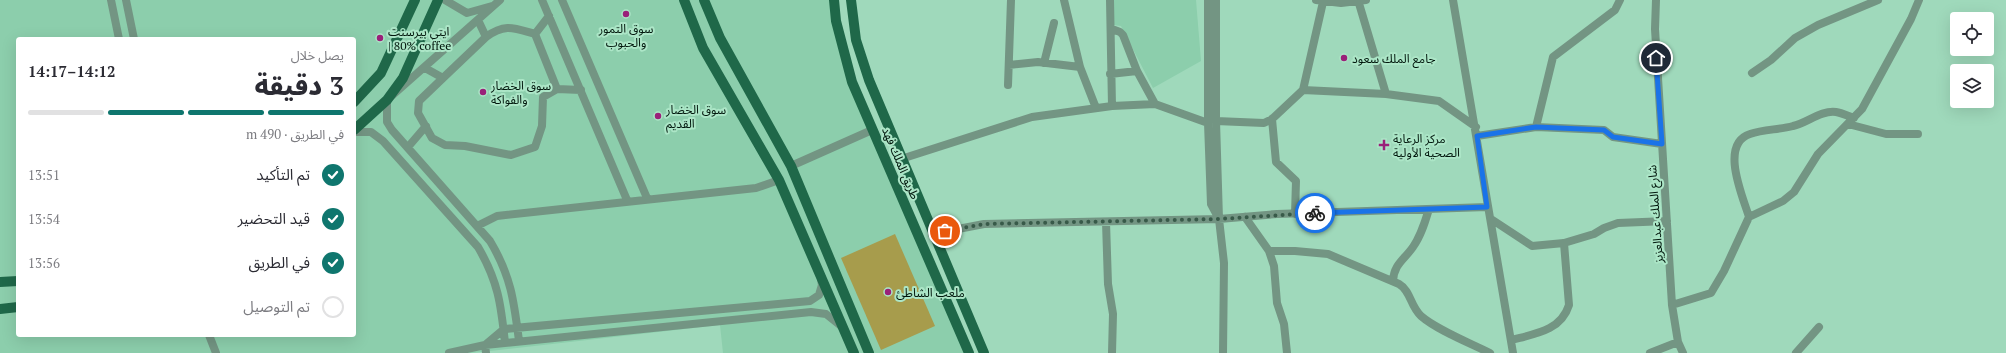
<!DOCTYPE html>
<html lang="ar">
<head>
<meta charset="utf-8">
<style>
	body { margin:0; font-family:"PT Serif","Noto Sans Arabic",serif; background:#f2f2f3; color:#2b2b33; direction:rtl; height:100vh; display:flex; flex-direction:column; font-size:15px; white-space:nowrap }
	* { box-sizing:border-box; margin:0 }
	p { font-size:13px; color:#7c7c81 }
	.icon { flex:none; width:22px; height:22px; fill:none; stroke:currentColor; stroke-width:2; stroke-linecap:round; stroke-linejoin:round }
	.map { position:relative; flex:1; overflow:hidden; direction:ltr }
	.side { position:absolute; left:16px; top:37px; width:340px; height:300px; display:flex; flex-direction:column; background:#fff; border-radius:4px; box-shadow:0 4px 16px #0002; direction:rtl }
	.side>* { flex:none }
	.buttons { position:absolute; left:1950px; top:12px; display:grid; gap:8px }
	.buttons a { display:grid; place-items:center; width:44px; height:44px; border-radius:4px; background:#fff; box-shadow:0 4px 16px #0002; font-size:20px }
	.pin { position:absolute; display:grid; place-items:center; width:34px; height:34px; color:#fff; margin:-17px; border:2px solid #fff; border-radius:50%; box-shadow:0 1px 4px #0007 }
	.courier { position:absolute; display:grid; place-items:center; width:40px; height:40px; margin:-20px; border:3px solid #1a73e8; border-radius:50%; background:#fff; color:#222; box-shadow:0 1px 5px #0007 }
	.head em { font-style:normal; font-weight:800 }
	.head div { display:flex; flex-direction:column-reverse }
	.head { display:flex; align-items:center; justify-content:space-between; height:68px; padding:0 12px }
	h1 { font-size:26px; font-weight:800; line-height:30px }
	.bar { display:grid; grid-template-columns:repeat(4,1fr); gap:6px 4px; align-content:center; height:48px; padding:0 12px }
	.bar i { height:5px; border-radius:3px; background:#e1e1e2 }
	.bar .active { background:#0f766e }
	.bar p { grid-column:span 4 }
	ol { padding:0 12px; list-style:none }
	li { display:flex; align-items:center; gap:12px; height:44px }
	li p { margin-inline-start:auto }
	li .icon { padding:4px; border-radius:50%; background:#0f766e; color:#fff; stroke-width:4 }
	li:last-child { color:#7c7c81 }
	li i { width:22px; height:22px; border:2px solid #e1e1e2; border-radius:50% }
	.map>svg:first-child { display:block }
	.built { fill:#8cceac; fill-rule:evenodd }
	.green { fill:#a79c4c }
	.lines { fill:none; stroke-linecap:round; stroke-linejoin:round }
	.minor { stroke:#739583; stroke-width:8 }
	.major { stroke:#1f6849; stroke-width:10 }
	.done { stroke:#385a49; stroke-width:4; stroke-dasharray:0 7.2 }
	.route { stroke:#1a73e8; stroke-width:5 }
	.poi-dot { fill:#9a2079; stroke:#ace6c7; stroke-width:1.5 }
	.labels { text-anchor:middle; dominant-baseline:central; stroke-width:4; stroke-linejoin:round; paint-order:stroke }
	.poi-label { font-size:12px; fill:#01160c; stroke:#ace6c7; text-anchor:start }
	.street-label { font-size:12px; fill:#01160c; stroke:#ace6c7 }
</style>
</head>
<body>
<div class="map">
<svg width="2006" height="353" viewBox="0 0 2006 353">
	<rect width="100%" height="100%" fill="#9fd9bb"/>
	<path class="built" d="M0 0H830L834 26 965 353H723L720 325 472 353H0ZM18 39H354V335H18Z
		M1113 0H1196L1201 61 1153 88 1121 26 1114 25Z"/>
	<path class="green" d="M895 234 935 326 881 350 841 258Z"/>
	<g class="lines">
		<path class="minor" d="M111 0 119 39
			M126 0 134 39
			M445 0 467 13 492 6
			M500 0 387 100V122L392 130 490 241C511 276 514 301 519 341
			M542 0 627 200
			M562 0 647 198
			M1064 0 1080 67 1096 108
			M1110 0 1112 106
			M1208 0V123L1211 204 1218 217
			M1216 0V121L1219 219 1224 263 1223 353
			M1316 0 1341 3 1366 0
			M1358 0 1386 94 1439 101 1476 127
			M1453 0 1513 353
			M1620 0 1615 10 1553 57 1536 127 1604 130 1613 137 1662 144
			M1656 0 1655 29 1672 305 1678 342 1683 353
			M549 16 535 34 557 89 581 90
			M1112 29 1120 32 1123 35 1137 71 1155 104
			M486 37C505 23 514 28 535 34
			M1044 63 1054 23
			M1009 65 1038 62 1080 67
			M425 68 443 78 486 37 478 20
			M1752 73 1771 60 1795 38 1818 25 1878 0
			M1110 74 1137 71
			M443 78 419 101 418 113 432 138 445 145 465 146 511 155 535 147 542 126 543 97 557 89
			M1008 85 1011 0
			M1303 90 1386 94
			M1272 119 1276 162 1296 181 1295 214
			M1216 121 1264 123 1272 119 1303 90 1323 2
			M1848 124 1886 134H1918
			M354 132H371L383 141 478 247C498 281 501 304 505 343
			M1477 136 1536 127
			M408 147 426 126
			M901 159 1032 117 1112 106 1155 104 1208 123
			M791 166 872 130
			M1245 217 1269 251 1274 266 1277 303 1284 324 1287 353
			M1749 217C1743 197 1719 144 1750 134 1764 129 1779 130 1793 126 1807 123 1821 110 1836 112 1842 113 1848 116 1854 118
			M1491 219 1532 246 1564 243 1594 234 1604 228 1618 223 1667 221
			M1106 222 1108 284 1113 314 1112 353
			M479 225 497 216 756 188 779 180
			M932 234 984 224 1219 219 1277 214 1487 207
			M1269 251H1295L1328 254 1399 284C1411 291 1410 306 1421 316 1437 330 1470 343 1490 353
			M821 279 822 285 819 295 810 301 504 329 485 345 811 312 826 314 841 326
			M1393 281C1394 264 1404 260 1413 247 1421 236 1425 222 1429 209
			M1672 305 1711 293 1724 271 1749 217 1783 201 1794 192 1818 154 1862 109 1911 19 1919 0
			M209 335 216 353
			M1511 340C1534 334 1561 331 1569 305L1564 243
			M449 353 485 345 486 353
			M1650 353 1678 342
			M1796 353 1819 327"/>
		<path class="major" d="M684 0 703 48 779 180 854 353
			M704 0 720 38 791 166 869 353
			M834 0 836 21 852 82 969 353
			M851 0 856 40 869 80 984 353
			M354 102 381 73 415 0
			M354 130 387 100 403 78 438 0
			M0 282 18 281
			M0 309 18 307"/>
	</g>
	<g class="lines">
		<path class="done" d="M945 231 984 224 1219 219 1315 213"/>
		<path class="route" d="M1315 213 1487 207 1477 136 1536 127 1604 130 1613 137 1662 144 1656 58"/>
	</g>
	<g class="poi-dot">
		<circle cx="626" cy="14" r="4"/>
		<circle cx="380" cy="38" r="4"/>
		<circle cx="1344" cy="58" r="4"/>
		<circle cx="483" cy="92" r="4"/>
		<circle cx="658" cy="116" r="4"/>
		<path d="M1382 139h4v4h4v4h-4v4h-4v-4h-4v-4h4z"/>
		<circle cx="888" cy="292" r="4"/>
	</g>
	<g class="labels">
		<g class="poi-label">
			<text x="626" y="28" text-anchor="middle">سوق التمور<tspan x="626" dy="14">والحبوب</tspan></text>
			<text x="388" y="31">ايتي بيرسنت<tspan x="388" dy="14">| 80% coffee</tspan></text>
			<text x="1352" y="58">جامع الملك سعود</text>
			<text x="491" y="85">سوق الخضار<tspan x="491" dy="14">والفواكة</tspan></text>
			<text x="666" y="109">سوق الخضار<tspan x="666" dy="14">القديم</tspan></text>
			<text x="1393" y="138">مركز الرعاية<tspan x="1393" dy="14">الصحية الأولية</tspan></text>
			<text x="896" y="292">ملعب الشاطئ</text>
		</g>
		<g class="street-label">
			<text transform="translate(901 163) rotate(67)">طريق الملك فهد</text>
			<text transform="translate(1655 214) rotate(-94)">شارع الملك عبدالعزيز</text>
		</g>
	</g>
</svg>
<div class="buttons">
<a><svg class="icon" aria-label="locate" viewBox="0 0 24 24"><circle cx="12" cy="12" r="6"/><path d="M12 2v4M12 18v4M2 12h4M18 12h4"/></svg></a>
<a><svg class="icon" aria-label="layers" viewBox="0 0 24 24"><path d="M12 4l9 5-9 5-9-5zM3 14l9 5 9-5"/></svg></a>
</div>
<div class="pin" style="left:945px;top:231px;background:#ea580c"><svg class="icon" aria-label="bag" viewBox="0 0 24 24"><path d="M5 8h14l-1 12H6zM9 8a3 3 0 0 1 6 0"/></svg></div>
<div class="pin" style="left:1656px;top:58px;background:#1f2937"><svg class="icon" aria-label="home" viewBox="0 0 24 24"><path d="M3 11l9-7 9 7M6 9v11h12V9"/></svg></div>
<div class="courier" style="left:1315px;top:213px"><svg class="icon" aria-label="bike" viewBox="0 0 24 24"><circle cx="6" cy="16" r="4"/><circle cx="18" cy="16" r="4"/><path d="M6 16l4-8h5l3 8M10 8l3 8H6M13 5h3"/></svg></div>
<section class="side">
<div class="head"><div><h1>3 دقيقة</h1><p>يصل خلال</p></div><em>14:12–14:17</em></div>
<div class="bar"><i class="active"></i><i class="active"></i><i class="active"></i><i></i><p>في الطريق · 490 m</p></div>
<ol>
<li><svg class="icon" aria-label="check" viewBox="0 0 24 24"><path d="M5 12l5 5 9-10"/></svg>تم التأكيد<p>13:51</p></li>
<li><svg class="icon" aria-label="check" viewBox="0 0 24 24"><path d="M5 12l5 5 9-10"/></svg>قيد التحضير<p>13:54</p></li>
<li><svg class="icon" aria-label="check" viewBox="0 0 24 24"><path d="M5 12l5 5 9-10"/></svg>في الطريق<p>13:56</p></li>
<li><i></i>تم التوصيل</li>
</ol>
</section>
</div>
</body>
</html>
